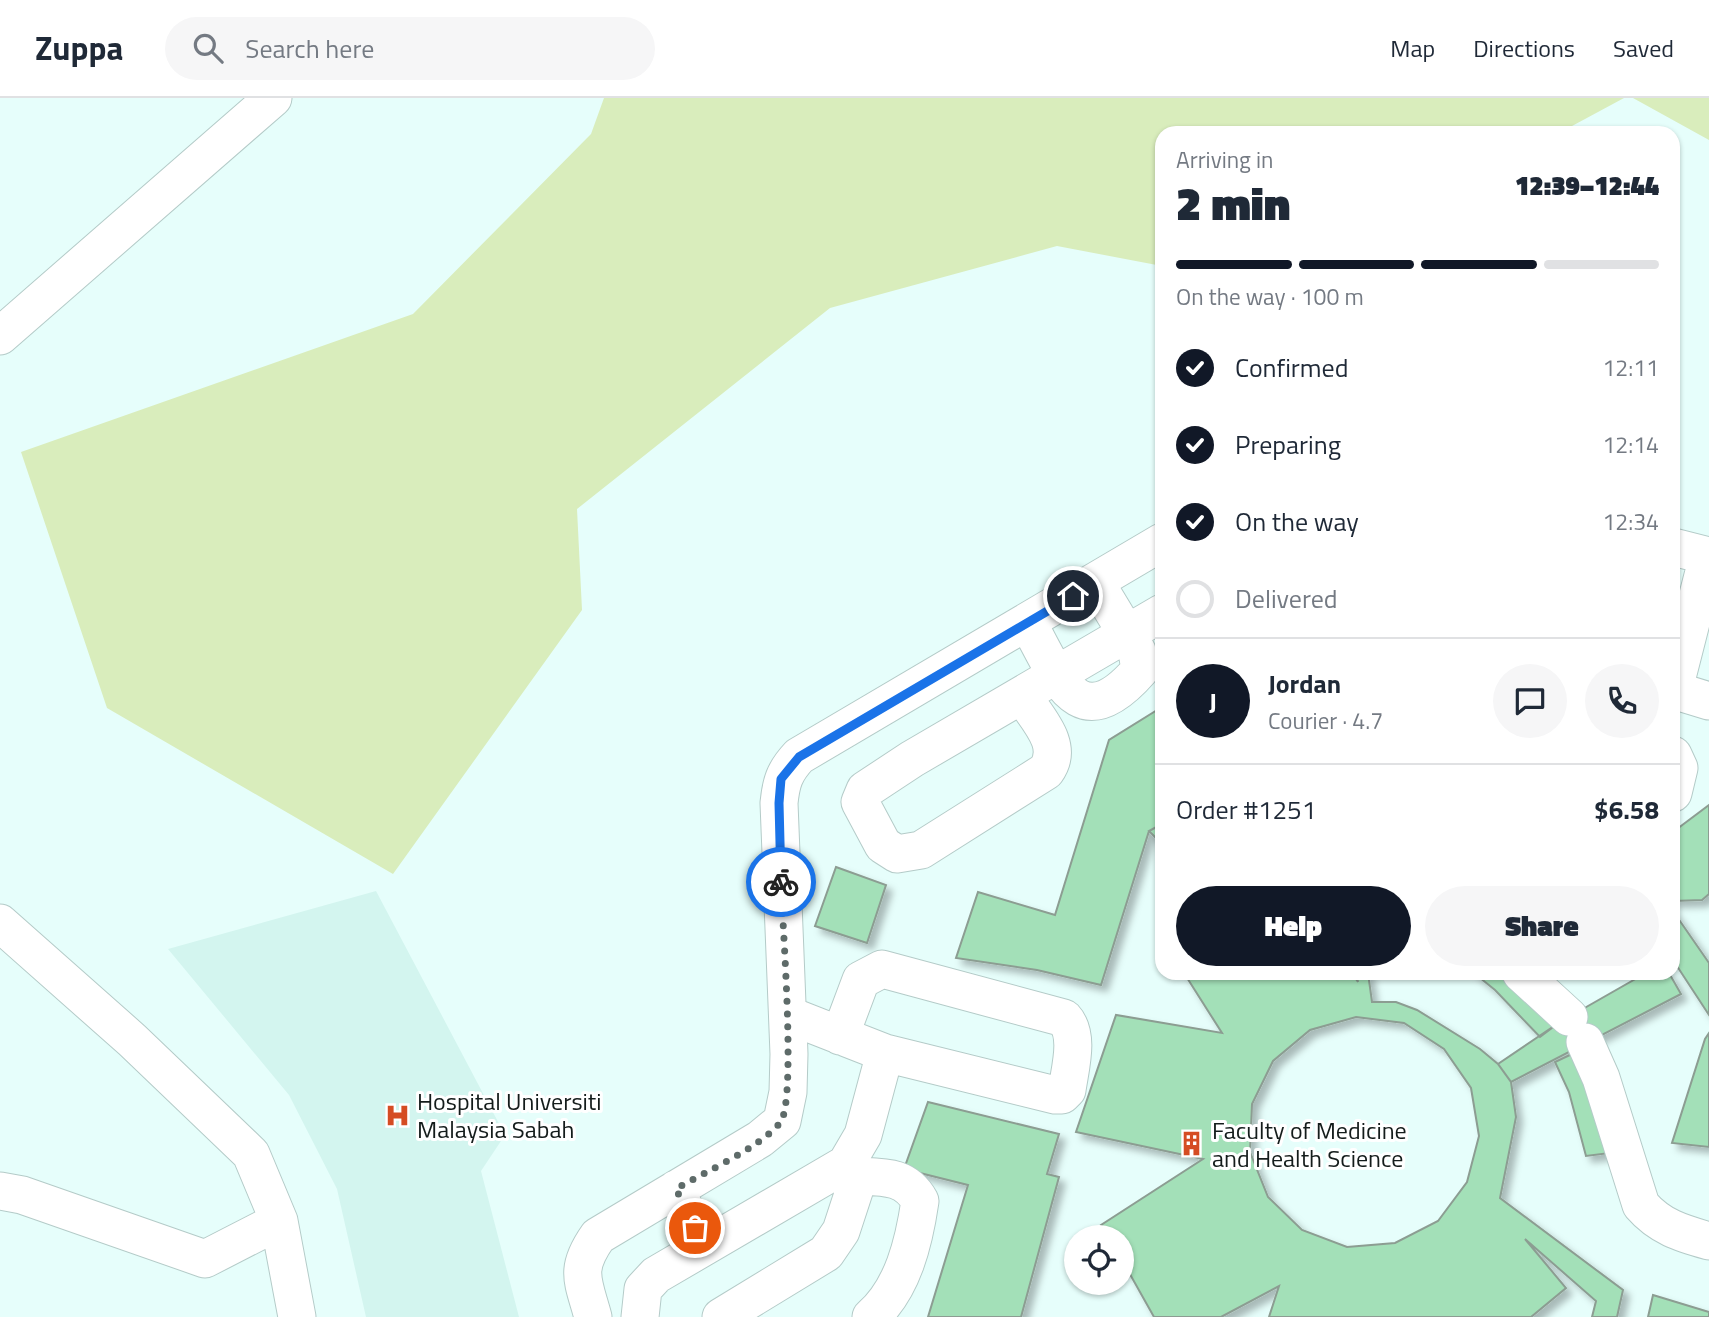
<!DOCTYPE html>
<html lang="en">
<head>
<meta charset="utf-8">
<style>
	body { margin:0; font-family:"Titillium Web",sans-serif; background:#f6f6f7; color:#1f2937; height:100vh; display:flex; flex-direction:column; font-size:26px; white-space:nowrap }
	* { box-sizing:border-box; margin:0 }
	p { font-size:23px; color:#747a83 }
	.icon { flex:none; width:38px; height:38px; fill:none; stroke:currentColor; stroke-width:2; stroke-linecap:round; stroke-linejoin:round }
	.map { position:relative; flex:1; overflow:hidden }
	.drawer { position:absolute; left:1155px; top:28px; width:525px; height:854px; display:flex; flex-direction:column; background:#fff; border-radius:21px; box-shadow:0 2px 5px #0004 }
	.drawer>* { flex:none }
	.buttons { position:absolute; left:1064px; top:1127px; display:grid; gap:14px }
	.buttons a { display:grid; place-items:center; width:70px; height:70px; border-radius:50%; background:#fff; box-shadow:0 2px 5px #0004; font-size:35px }
	.pin { position:absolute; display:grid; place-items:center; width:60px; height:60px; color:#fff; margin:-30px; border:4px solid #fff; border-radius:50%; box-shadow:0 2px 7px #0007 }
	.courier { position:absolute; display:grid; place-items:center; width:70px; height:70px; margin:-35px; border:5px solid #1a73e8; border-radius:50%; background:#fff; color:#222; box-shadow:0 2px 9px #0007 }
	.overview em { font-style:normal; font-weight:800 }
	.overview div { display:flex; flex-direction:column-reverse }
	.overview { display:flex; align-items:center; justify-content:space-between; height:119px; padding:0 21px }
	h1 { font-size:46px; font-weight:800; line-height:52px }
	.bar { display:grid; grid-template-columns:repeat(4,1fr); gap:10px 7px; align-content:center; height:84px; padding:0 21px }
	.bar i { height:9px; border-radius:5px; background:#e0e1e3 }
	.bar .active { background:#111827 }
	.bar p { grid-column:span 4 }
	.line { display:flex; align-items:center; gap:18px; padding:0 21px; border-top:2px solid #e0e1e3 }
	.line div { flex:1 }
	.round { display:grid; place-items:center; flex:none; width:74px; height:74px; border-radius:37px; background:#f6f6f7 }
	ol { padding:0 21px; list-style:none }
	li { display:flex; align-items:center; gap:21px; height:77px }
	li p { margin-inline-start:auto }
	li .icon { padding:7px; border-radius:50%; background:#111827; color:#fff; stroke-width:4 }
	li:last-child { color:#747a83 }
	li i { width:38px; height:38px; border:4px solid #e0e1e3; border-radius:50% }
	.button { display:flex; gap:14px; margin-top:auto; padding:14px 21px }
	.button a { flex:1; height:80px; border-radius:42px; background:#111827; color:#fff; font-size:28px; font-weight:800; line-height:80px; text-align:center }
	.button a+a { background:#f6f6f7; color:#1f2937 }
	header { display:flex; align-items:center; gap:42px; box-sizing:border-box; height:98px; padding:0 35px; background:#fff; border-bottom:2px solid #e0e1e3 }
	header strong { font-size:33px }
	nav { display:flex; gap:38px; margin-inline-start:auto; font-size:24px }
	.search { width:490px; height:63px; background:#f6f6f7; display:flex; align-items:center; gap:18px; box-sizing:border-box; padding:0 24px; border-radius:38px; color:#747a83; font-size:26px }
	.map>svg:first-child { display:block }
	.built { fill:#d3f5ef }
	.green { fill:#d9edbc }
	.building { fill:#a3e0b8; stroke:#8c9d92; stroke-width:2; fill-rule:evenodd; filter:url(#shadow) }
	.lines { fill:none; stroke-linecap:round; stroke-linejoin:round }
	.minor-casing { stroke:#b4cbc8; stroke-width:39 }
	.minor { stroke:#fff; stroke-width:37 }
	.done { stroke:#5e6b69; stroke-width:7; stroke-dasharray:0 12.6 }
	.route { stroke:#1a73e8; stroke-width:9 }
	.labels { text-anchor:middle; dominant-baseline:central; stroke-width:6; stroke-linejoin:round; paint-order:stroke }
	.poi-label { font-size:24px; fill:#141c1b; stroke:#fff; text-anchor:start }
</style>
</head>
<body>
<header>
<strong>Zuppa</strong>
<div class="search"><svg class="icon" aria-label="search" viewBox="0 0 24 24"><circle cx="10" cy="10" r="6"/><path d="M15 15l6 6"/></svg>Search here</div>
<nav><a>Map</a><a>Directions</a><a>Saved</a></nav>
</header>
<div class="map">
<svg width="1709" height="1219" viewBox="0 0 1709 1219">
	<defs>
		<filter id="shadow"><feDropShadow dx="6" dy="6" stdDeviation="3.5" flood-color="#0004"/></filter>
	</defs>
	<rect width="100%" height="100%" fill="#e6fefb"/>
	<path class="built" d="M376 793 505 1037 481 1073 519 1219H366L337 1091 289 997 168 851Z"/>
	<path class="green" d="M604 0H1624L1559 35H1162V168L1057 148 830 210 577 411 582 512 393 776 107 610 21 354 413 216 591 36Z
		M1633 0H1709V42Z"/>
	<path class="building" d="M1162 609V726L1149 733 1101 887 1037 872 956 860 978 794 1055 817 1109 642Z
		M1709 707V796L1702 802 1673 803V734Z
		M1162 726V746L1149 733Z
		M836 769 886 787 867 845 815 828Z
		M1673 813 1709 865V917L1673 862Z
		M1184 875H1352L1358 884 1356 875H1368L1372 904H1396L1417 912 1480 951 1498 966 1511 984 1516 1019 1500 1100 1623 1192 1617 1219H1592L1596 1203 1525 1141 1566 1190 1531 1219H1269L1279 1188 1221 1219H1154L1122 1162V1139H1109L1101 1127 1203 1061 1076 1034 1116 917 1222 935ZM1356 919 1404 925 1444 951 1471 990 1479 1038 1467 1084 1438 1123 1395 1145 1347 1149 1302 1132 1268 1099 1250 1054 1252 1006 1273 963 1310 932Z
		M1474 875H1511L1560 924 1540 939 1495 892Z
		M1646 875H1669L1681 896 1511 984 1498 966 1560 924Z
		M1709 935V1049L1672 1045 1705 941Z
		M1574 955 1610 1055 1586 1058 1569 994 1555 964Z
		M928 1004 1059 1036 1047 1076 1059 1079 1021 1219H928L968 1087 904 1071Z
		M1653 1197 1709 1214V1219H1648Z"/>
	<g class="lines">
		<defs>
			<path id="minor" d="M0 238 273 0
				M1673 449 1709 458
				M1028 525C1058 579 1078 643 1140 572L1137 553 1096 485
				M1673 592 1709 603
				M1673 595 1708 458
				M1022 597C1037 621 1065 647 1046 673L921 752 897 756 883 747 860 704 865 692 912 661 1162 515
				M1673 657 1679 670 1673 695
				M0 825 132 942 251 1056 279 1123 297 1219
				M1521 875 1569 919
				M788 917 885 955 1055 997H1062L1067 992C1070 970 1080 937 1064 920L882 871 861 882 840 938
				M1585 944 1601 980 1641 1107C1660 1129 1681 1135 1709 1143
				M846 1066 859 1078C885 1079 906 1078 920 1103 914 1144 903 1191 871 1219
				M676 1091 702 1150
				M0 1093 22 1097 205 1161 279 1123
				M593 1219C583 1182 574 1172 598 1138L760 1041 782 1023 788 994 789 956 779 705C781 685 784 674 799 658L1162 444
				M640 1219 643 1191 656 1177 846 1066 863 1037 885 955
				M721 1219 826 1155 841 1133 859 1078"/>
		</defs>
		<use href="#minor" class="minor-casing"/>
		<use href="#minor" class="minor"/>
	</g>
	<g class="lines">
		<path class="done" d="M695 1130 676 1091C706 1073 758 1051 780 1025 797 1005 782 822 781 784"/>
		<path class="route" d="M781 784 779 705 781 681 799 659 1073 498"/>
	</g>
	<defs>
		<symbol id="hospital-bare" viewBox="-9 -9 18 18"><path d="M-5-5h3v3.5h4V-5h3V5h-3V1.5h-4V5h-3Z" fill="#d54c23" stroke="#fff" stroke-width="2.5" paint-order="stroke"/></symbol>
		<symbol id="building-bare" viewBox="-9 -9 18 18"><path d="M-4-6H4V6H1V3H-1V6H-4ZM-2.5-4.3h1.7v1.8h-1.7ZM.8-4.3h1.7v1.8H.8ZM-2.5-1h1.7V.8h-1.7ZM.8-1h1.7V.8H.8Z" fill="#d54c23" stroke="#fff" stroke-width="2.5" paint-order="stroke"/></symbol>
	</defs>
	<g fill-rule="evenodd">
		<use href="#hospital-bare" x="380" y="1000" width="35" height="35"/>
		<use href="#building-bare" x="1174" y="1028" width="35" height="35"/>
	</g>
	<g class="labels">
		<g class="poi-label">
			<text x="417" y="1003">Hospital Universiti<tspan x="417" dy="28">Malaysia Sabah</tspan></text>
			<text x="1212" y="1032">Faculty of Medicine<tspan x="1212" dy="28">and Health Science</tspan></text>
		</g>
	</g>
</svg>
<div class="buttons">
<a><svg class="icon" aria-label="locate" viewBox="0 0 24 24"><circle cx="12" cy="12" r="6"/><path d="M12 2v4M12 18v4M2 12h4M18 12h4"/></svg></a>
</div>
<div class="pin" style="left:695px;top:1130px;background:#ea580c"><svg class="icon" aria-label="bag" viewBox="0 0 24 24"><path d="M5 8h14l-1 12H6zM9 8a3 3 0 0 1 6 0"/></svg></div>
<div class="pin" style="left:1073px;top:498px;background:#1f2937"><svg class="icon" aria-label="home" viewBox="0 0 24 24"><path d="M3 11l9-7 9 7M6 9v11h12V9"/></svg></div>
<div class="courier" style="left:781px;top:784px"><svg class="icon" aria-label="bike" viewBox="0 0 24 24"><circle cx="6" cy="16" r="4"/><circle cx="18" cy="16" r="4"/><path d="M6 16l4-8h5l3 8M10 8l3 8H6M13 5h3"/></svg></div>
<section class="drawer">
<div class="overview"><div><h1>2 min</h1><p>Arriving in</p></div><em>12:39–12:44</em></div>
<div class="bar"><i class="active"></i><i class="active"></i><i class="active"></i><i></i><p>On the way · 100 m</p></div>
<ol>
<li><svg class="icon" aria-label="check" viewBox="0 0 24 24"><path d="M5 12l5 5 9-10"/></svg>Confirmed<p>12:11</p></li>
<li><svg class="icon" aria-label="check" viewBox="0 0 24 24"><path d="M5 12l5 5 9-10"/></svg>Preparing<p>12:14</p></li>
<li><svg class="icon" aria-label="check" viewBox="0 0 24 24"><path d="M5 12l5 5 9-10"/></svg>On the way<p>12:34</p></li>
<li><i></i>Delivered</li>
</ol>
<div class="line" style="height:126px"><b class="round" style="background:#111827;color:#fff">J</b><div><b>Jordan</b><p>Courier · 4.7</p></div><a class="round"><svg class="icon" aria-label="chat" viewBox="0 0 24 24"><path d="M4 5h16v11H9l-5 4z"/></svg></a><a class="round"><svg class="icon" aria-label="phone" viewBox="0 0 24 24"><path d="M5 4h4l2 5-3 2q2 4 5 5l2-3 5 2v4C11 20 4 13 5 4z"/></svg></a></div>
<div class="line" style="height:91px"><div>Order #1251</div><b>$6.58</b></div>
<div class="button"><a>Help</a><a>Share</a></div>
</section>
</div>
</body>
</html>
